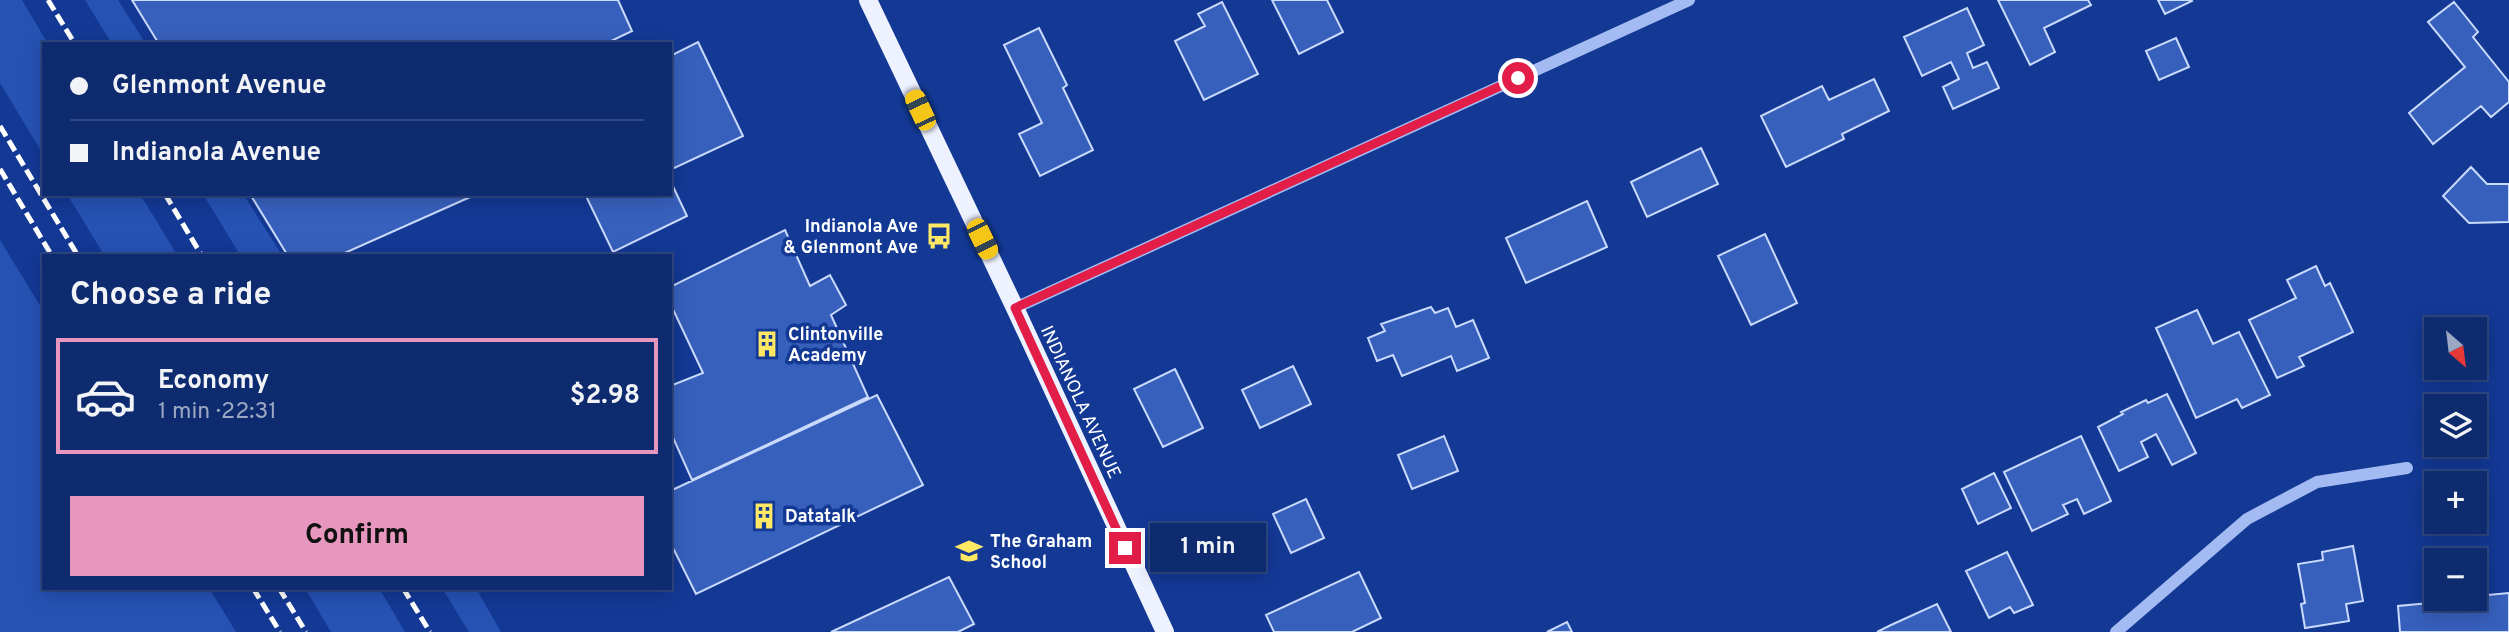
<!DOCTYPE html>
<meta charset="utf-8">
<style>
:root{--surface:#0e2b70;--page:#173375;--text:#f1f3f6;--muted:#9ba7c3;--line:#2e4783;--accent:#e797bd}
body{margin:0;font-family:Overpass,sans-serif;background:var(--page);color:var(--text);height:100vh;display:flex;flex-direction:column;font-size:26px;white-space:nowrap}
*{box-sizing:border-box;margin:0}
p{font-size:23px;color:var(--muted)}
.icon{flex:none;width:38px;height:38px;fill:none;stroke:currentColor;stroke-width:2;stroke-linecap:round;stroke-linejoin:round}
.map{position:relative;flex:1;overflow:hidden}
.panel{position:absolute;left:42px;top:254px;width:630px;height:336px;display:flex;flex-direction:column;background:var(--surface);border-radius:0px;box-shadow:0 4px 18px #0003,0 0 0 2px var(--line)}
.panel>*{flex:none}
.guide{position:absolute;left:42px;top:42px;width:630px;height:154px;border-radius:0px;box-shadow:0 4px 18px #0003,0 0 0 2px var(--line);display:grid;align-content:center;height:154px;padding:0 28px;background:var(--surface)}
.needle{width:46px;rotate:152deg}
.buttons{position:absolute;left:2424px;top:317px;display:grid;gap:14px}
.buttons a{display:grid;place-items:center;width:63px;height:63px;border-radius:0px;background:var(--surface);box-shadow:0 4px 18px #0003,0 0 0 2px var(--line);font-size:35px}
.end{position:absolute;width:32px;height:32px;margin:-16px;border:9px solid #e11d48;background:#fff;box-shadow:0 0 0 4px #fff}
.from{border-radius:50%}
.bubble{position:absolute;height:49px;border-radius:0px;background:var(--surface);box-shadow:0 4px 18px #0003,0 0 0 2px var(--line);font-size:23px;font-weight:700;line-height:49px;text-align:center}
.car{position:absolute;width:21px;height:42px;margin:-21px -10px;border-radius:9px;box-shadow:0 0 5px 2px #0007;background:linear-gradient(#f5c518 24%,#345 0 40%,#f5c518 0 76%,#345 0 86%,#f5c518 0)}
.guide b{display:flex;align-items:center;gap:24px;height:66px;font-size:26px}
.guide b+b{border-top:2px solid var(--line)}
.guide i{width:18px;height:18px;background:var(--text)}
ul{padding:0;list-style:none}
li{display:flex;align-items:center;gap:21px;height:116px;margin:0 14px 10px;padding:0 14px;border:4px solid transparent;border-radius:0px}
li div{flex:1}
li b{display:block;font-size:26px}
li em{font-style:normal;font-weight:700}
li.on{border-color:var(--accent)}
li>.icon{width:63px;height:63px;stroke-width:1.5}
h2{padding:0 28px;font-size:32px;line-height:84px}
.action{display:flex;gap:14px;margin-top:auto;padding:14px 28px}
.action a{flex:1;height:80px;border-radius:0px;background:var(--accent);color:#111;font-size:28px;font-weight:700;line-height:80px;text-align:center}
.map>svg:first-child{display:block}
.green{fill:#2652b4}
.building{fill:#3760bc;stroke:#cadafd;stroke-width:2}
.lines{fill:none;stroke-linecap:round;stroke-linejoin:round}
.minor{stroke:#a3bbf2;stroke-width:12}
.major{stroke:#eef2ff;stroke-width:18}
.rail{stroke:#fff;stroke-width:5;stroke-dasharray:12 5;stroke-linecap:butt}
.route{stroke:#e11d48;stroke-width:9}
.labels{text-anchor:middle;stroke-width:7;stroke-linejoin:round;paint-order:stroke}
.poi-label{font-size:18px;font-weight:bold;fill:#fff;stroke:#133995;text-anchor:start}
.street-label{font-size:18px;fill:#fff;stroke:#133995}
</style>
<div class="map">
<svg width="2509" height="632" viewBox="0 0 2509 632">
<rect width="100%" height="100%" fill="#133995"/>
<!-- green -->
<path class="green" d="M0,0h22l26,44h-4v112l-44,-73z
M85,0h33l28,44h-34z
M67,194h73l37,61h-73z
M203,194h40l39,61h-42z
M0,240l44,72v276h165l27,44h-236z
M305,588h74l26,44h-74z
M442,588h34l25,44h-32z"/>
<!-- building -->
<path class="building" d="M132,0h486l14,31 -27,13h-446z
M1272,0h55l16,32 -44,22z
M1998,0h90l3,5 -47,23 11,24 -25,13z
M2158,0h33l1,1 -27,13z
M1222,2l36,72 -54,26 -29,-59 30,-15 -7,-12z
M2454,2l24,30 -5,5 36,45v20l-18,15 -10,-11 -48,38 -24,-31 56,-46 -37,-45z
M1967,8l17,37 -17,8 6,15 14,-6 12,26 -46,21 -10,-22 16,-8 -8,-17 -29,14 -18,-39z
M1039,28l28,57 -4,3 30,62 -53,26 -21,-42 23,-11 -38,-78z
M2176,38l13,29 -30,13 -13,-29z
M698,42l45,94 -73,34v-114z
M1874,79l15,32 -47,23 2,5 -58,28 -25,-51 61,-30 7,14z
M1701,148l17,36 -71,33 -16,-35z
M2471,167l16,17h22v38l-40,1 -26,-27z
M670,180l17,36 -74,36 -28,-58h85z
M250,194h227l-139,62h-50z
M1587,201l20,46 -81,36 -20,-45z
M785,230l25,56 20,-11 16,30 -15,10 37,82 -176,83 -22,-49v-45l33,-13 -33,-70v-16z
M1765,234l32,69 -46,22 -33,-69z
M2316,266l9,20 5,-3 23,49 -54,25 5,9 -27,12 -28,-58 47,-22 -9,-18z
M1431,307l4,6 13,-5 8,19 17,-7 16,38 -32,13 -6,-15 -49,20 -9,-21 -16,6 -9,-23 17,-7 -4,-7z
M2197,310l16,34 26,-12 31,63 -28,13 -5,-9 -41,19 -40,-90z
M1293,366l18,38 -51,24 -18,-38z
M1175,369l28,59 -40,19 -29,-58z
M2167,394l29,59 -24,12 -16,-31 -15,8 7,15 -29,14 -21,-44 25,-13 -2,-2 25,-12 2,3z
M877,395l46,90 -227,109 -26,-52v-51z
M1444,436l14,35 -46,18 -14,-34z
M2081,436l30,65 -27,13 -7,-15 -14,6 5,9 -36,17 -28,-59z
M1994,473l17,35 -33,16 -16,-35z
M1306,499l18,39 -33,15 -18,-39z
M2353,546l10,55 -17,3 3,17 -44,7 -4,-24 4,-1 -7,-39 25,-4 -1,-8z
M2007,552l26,53 -19,8 -4,-6 -21,11 -23,-47z
M1359,572l22,46 -29,14h-78l-8,-17z
M949,577l25,47 -16,8h-127z
M2487,586l1,9 21,-2v39h-109l-2,-26 31,-3 1,9 21,-3 -1,-11h24v-11z
M1937,604l14,28h-74l14,-7z
M1567,622l5,10h-25z"/>
<g class="lines">
<!-- minor -->
<path class="minor" d="M1015,308l674,-308
M2116,632l131,-113 70,-37 90,-14"/>
<!-- major -->
<path class="major" d="M868,0l147,308 150,324"/>
<!-- rail -->
<path class="rail" d="M48,0l27,44
M0,126l78,130
M0,169l52,87
M165,194l37,62
M253,588l27,44
M279,588l27,44
M403,588l27,44"/>
</g>
<g class="lines">
<!-- route -->
<path class="route" d="M1125,548l-110,-240 503,-230"/>
</g>
<!-- icons -->
<defs>
<g id="bus-bare" transform="scale(2.1)"><path d="M-5-6H5V4H4V6H2V4H-2V6H-4V4H-5ZM-3.5-4V0h7V-4ZM-3.5 1.2v1.5H-2V1.2ZM2 1.2v1.5H3.5V1.2Z" fill="#ffe864" stroke="#133995" stroke-width="2.5" paint-order="stroke"/></g>
<g id="building-bare" transform="scale(2.1)"><path d="M-4-6H4V6H1V3H-1V6H-4ZM-2.5-4.3h1.7v1.8h-1.7ZM.8-4.3h1.7v1.8H.8ZM-2.5-1h1.7V.8h-1.7ZM.8-1h1.7V.8H.8Z" fill="#ffe864" stroke="#133995" stroke-width="2.5" paint-order="stroke"/></g>
<g id="school-bare" transform="scale(2.1)"><path d="M0-5L7-2L0 1L-7-2ZM-4 1L0 2.5L4 1V4Q0 6-4 4Z" fill="#ffe864" stroke="#133995" stroke-width="2.5" paint-order="stroke"/></g>
</defs>
<g fill-rule="evenodd">
<use href="#bus-bare" x="939" y="236"/>
<use href="#building-bare" x="767" y="344"/>
<use href="#building-bare" x="764" y="516"/>
<use href="#school-bare" x="969" y="551"/>
</g>
<g class="labels">
<!-- poi labels -->
<g class="poi-label">
<text x="918" y="232" text-anchor="end">Indianola Ave<tspan x="918" dy="21">&amp; Glenmont Ave</tspan></text>
<text x="788" y="340">Clintonville<tspan x="788" dy="21">Academy</tspan></text>
<text x="785" y="522">Datatalk</text>
<text x="990" y="547">The Graham<tspan x="990" dy="21">School</tspan></text>
</g>
<!-- street labels -->
<g class="street-label">
<text transform="translate(1081 402) rotate(65)" y="6">INDIANOLA AVENUE</text>
</g>
</g>
</svg>
<div class="buttons">
<a><svg class="needle" viewBox="-14 -14 28 28"><path d="M0-13l5 13h-10z" fill="#e53935"/><path d="M0 13l5-13h-10z" fill="#9ba7c3"/></svg></a>
<a><svg class="icon" aria-label="layers" viewBox="0 0 24 24"><path d="M12 4l9 5-9 5-9-5zM3 14l9 5 9-5"/></svg></a>
<a>+</a>
<a>−</a>
</div>
<i class="end from" style="left:1518px;top:78px"></i>
<i class="end" style="left:1125px;top:548px"></i>
<div class="bubble" style="left:1150px;top:523px;width:116px">1 min</div>
<i class="car" style="left:920px;top:110px;rotate:335deg"></i>
<i class="car" style="left:982px;top:239px;rotate:154deg"></i>
<div class="guide">
<b><i class="from"></i>Glenmont Avenue</b>
<b><i></i>Indianola Avenue</b>
</div>
<section class="panel">
<h2>Choose a ride</h2>
<ul>
<li class="on"><svg class="icon" aria-label="car" viewBox="0 0 24 24"><path d="M5 17H2v-5l4-1 3-4h7l3 4 3 1v5h-3M9 17h6M6 11h13"/><circle cx="7" cy="17" r="2"/><circle cx="17" cy="17" r="2"/></svg><div><b>Economy</b><p>1 min · 22:31</p></div><em>$2.98</em></li>
</ul>
<div class="action"><a>Confirm</a></div>
</section>
</div>
